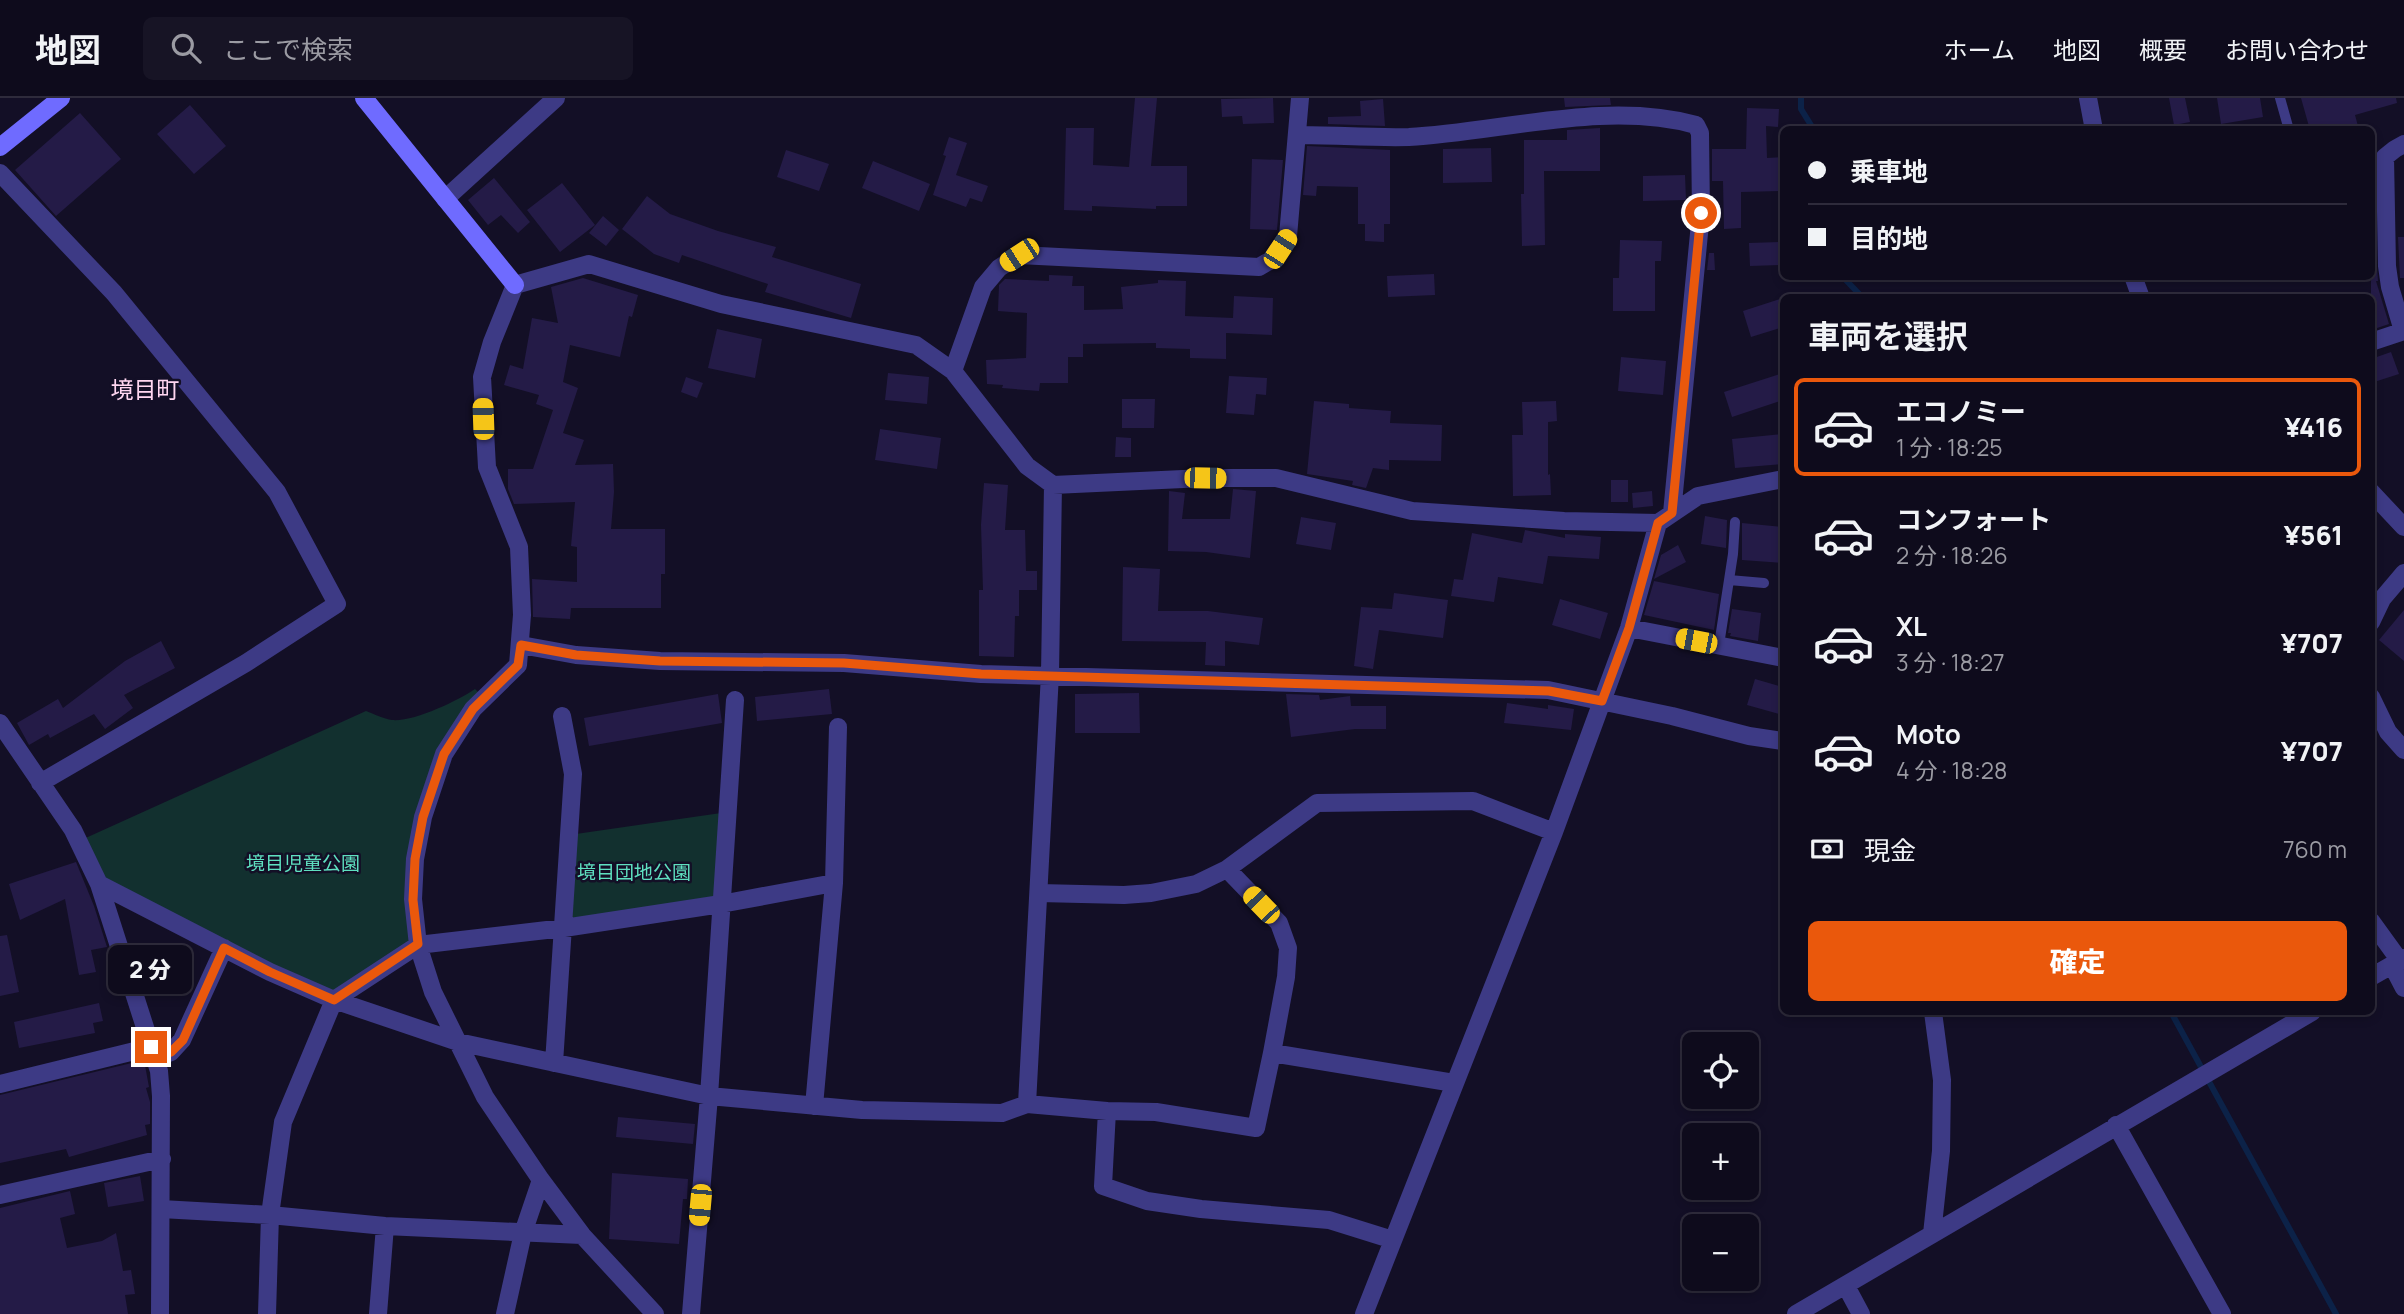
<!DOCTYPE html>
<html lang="ja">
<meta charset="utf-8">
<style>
:root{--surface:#0e0b1c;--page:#171425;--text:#f1f3f6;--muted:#9b9ba3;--line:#2e2b3b;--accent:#ea580c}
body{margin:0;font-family:Manrope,"Noto Sans JP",sans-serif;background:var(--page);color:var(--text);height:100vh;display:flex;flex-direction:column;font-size:26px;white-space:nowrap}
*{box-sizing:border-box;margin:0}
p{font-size:23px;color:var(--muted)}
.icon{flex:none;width:38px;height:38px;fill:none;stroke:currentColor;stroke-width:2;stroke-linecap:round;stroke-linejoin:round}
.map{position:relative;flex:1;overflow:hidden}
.sheet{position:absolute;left:1780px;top:196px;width:595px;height:721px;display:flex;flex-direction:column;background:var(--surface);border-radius:10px;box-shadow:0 4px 10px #0003,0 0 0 2px var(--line)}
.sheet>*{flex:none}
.banner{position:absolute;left:1780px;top:28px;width:595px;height:154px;border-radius:10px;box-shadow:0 4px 10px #0003,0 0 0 2px var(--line);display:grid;align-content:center;height:154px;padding:0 28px;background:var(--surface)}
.controls{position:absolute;left:1682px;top:934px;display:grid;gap:14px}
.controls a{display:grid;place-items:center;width:77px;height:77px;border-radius:10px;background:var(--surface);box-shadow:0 4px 10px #0003,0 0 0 2px var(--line);font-size:35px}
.end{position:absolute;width:32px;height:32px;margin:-16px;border:9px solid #ea580c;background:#fff;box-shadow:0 0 0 4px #fff}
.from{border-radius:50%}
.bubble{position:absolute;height:49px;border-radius:10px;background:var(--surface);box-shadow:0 4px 10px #0003,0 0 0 2px var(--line);font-size:23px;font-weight:800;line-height:49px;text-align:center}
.car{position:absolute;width:21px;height:42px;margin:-21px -10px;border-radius:9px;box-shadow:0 0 5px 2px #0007;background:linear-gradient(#f5c518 24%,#345 0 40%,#f5c518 0 76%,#345 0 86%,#f5c518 0)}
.banner b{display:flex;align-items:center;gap:24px;height:66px;font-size:26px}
.banner b+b{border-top:2px solid var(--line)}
.banner i{width:18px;height:18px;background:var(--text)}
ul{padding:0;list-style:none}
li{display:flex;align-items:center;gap:21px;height:98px;margin:0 14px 10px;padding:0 14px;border:4px solid transparent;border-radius:10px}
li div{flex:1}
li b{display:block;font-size:26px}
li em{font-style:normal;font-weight:800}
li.selected{border-color:var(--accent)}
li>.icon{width:63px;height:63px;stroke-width:1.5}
h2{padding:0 28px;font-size:32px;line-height:84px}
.pay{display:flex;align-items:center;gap:18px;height:77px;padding:0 28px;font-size:26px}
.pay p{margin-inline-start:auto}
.cta{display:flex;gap:14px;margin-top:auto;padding:14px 28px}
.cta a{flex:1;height:80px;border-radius:10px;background:var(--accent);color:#fff;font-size:28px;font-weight:800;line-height:80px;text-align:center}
header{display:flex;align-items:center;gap:42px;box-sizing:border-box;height:98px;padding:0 35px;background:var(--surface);border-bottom:2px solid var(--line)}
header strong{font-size:33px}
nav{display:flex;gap:38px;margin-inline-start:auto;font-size:24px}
.search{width:490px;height:63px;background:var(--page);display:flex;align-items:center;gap:18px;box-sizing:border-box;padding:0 24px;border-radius:10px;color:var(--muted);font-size:26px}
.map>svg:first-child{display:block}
.green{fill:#12302f}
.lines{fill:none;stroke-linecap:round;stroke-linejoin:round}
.stream{stroke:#0c2248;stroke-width:6}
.building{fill:#241b47}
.lane{stroke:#3d3a85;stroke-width:10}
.street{stroke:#3d3a85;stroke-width:18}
.secondary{stroke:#6f6bff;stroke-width:18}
.route{stroke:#ea580c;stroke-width:9}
.labels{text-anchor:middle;stroke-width:5;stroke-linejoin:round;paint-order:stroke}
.park-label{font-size:19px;fill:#5fe0c0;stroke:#130f26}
.quarter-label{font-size:23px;fill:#ffd6f0;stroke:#130f26}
</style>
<header>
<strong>地図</strong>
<div class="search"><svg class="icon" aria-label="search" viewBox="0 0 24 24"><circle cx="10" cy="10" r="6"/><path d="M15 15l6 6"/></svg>ここで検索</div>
<nav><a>ホーム</a><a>地図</a><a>概要</a><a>お問い合わせ</a></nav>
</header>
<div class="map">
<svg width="2404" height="1216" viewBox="0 0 2404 1216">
<rect width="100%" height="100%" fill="#130f26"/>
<!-- green -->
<path class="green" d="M475,591l9,9 -11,11 -50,108 -5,128 -84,55 -235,-116 -20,-43 287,-130c8,3 18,8 26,9 22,2 65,-19 83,-31z
M728,714l-7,92 -157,24 5,-93z"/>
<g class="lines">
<!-- stream -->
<path class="stream" d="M1801,0v11l13,21
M1842,178l21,22
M2171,914l165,302"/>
</g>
<!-- building -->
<path class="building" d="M1135,0h22l-6,68h36v40h-31v3l-64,-3v5l-28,-1 2,-82h28l-1,37 36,2z
M1273,0l1,25 -31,1 -1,-8 -20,1 -1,-18z
M1564,0h46l1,7 -46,2z
M2169,0h16l5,24 -16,3z
M2217,0h43l3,19 -42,7z
M2301,0h95l1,5 -42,12 4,15h-49z
M1383,1l2,27 -57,-2v-7l33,-1 -1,-15z
M190,7l36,41 -32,28 -37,-40z
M1747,10l32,1 -1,18 -12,-1 1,32 16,-1v34l-42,1v36l-17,1 -1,-48h-11v-32h34z
M80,15l41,46 -65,57 -41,-46z
M1600,30v43h-56l1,74 -23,1 -1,-52h3v-54h43v-10z
M949,39l18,6 -11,32 32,11 -6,16 -12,-4 -4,9 -33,-12 13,-39 -3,-1z
M1307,48l83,4v74h-6v18l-19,-1v-17h-7v-37l-41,-1 -1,10 -13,-1z
M1491,50l1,34 -49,1v-34z
M786,52l43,14 -10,27 -42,-14z
M1252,61l31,1 -6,70 -27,-1z
M873,63l57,23 -11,27 -57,-23z
M1685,77l1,25 -43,1v-25z
M494,80l36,44 -12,11 -17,-18 -13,10 -20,-25z
M562,85l33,42 -35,27 -33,-42z
M647,98l23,18 48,17 58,16 -4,10 89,27 -10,34 -86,-26 3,-8 -86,-29 -3,8 -25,-9 -32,-25z
M603,118l16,14 -13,16 -17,-13z
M2398,139h6v41h-4z
M2371,140h4l3,43h-2l13,43 -18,6z
M1620,142l42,1 -1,20h-6v50h-42v-33h6z
M1781,144l1,23 -32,1 -1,-23z
M1709,155h5l1,17h-8z
M1434,176l1,21 -47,2 -1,-21z
M1049,177l24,1 -1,10h12v24l39,-1 -2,-22 37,-4v-3l28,1 -1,35 48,2 1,-22 39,2 -1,37 -46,-2v26l-36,-1v-9l-34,-1v-5l-73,1v13h-15v26h-28l-1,8 -37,-3 1,-3 -16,-1 -1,-24 40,-2 1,-45 -29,-2 1,-26 6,-6 44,2z
M583,180l55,17 -6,22 -3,-1 -9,41 -50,-12 -7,37 15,6 -15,45 21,7 -9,25 38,-1 1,28 -3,37h54v45h-4v34h-90l-1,11 -37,-2 -1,-38 45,3v-35l-6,-1 4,-44 -61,2 -6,-15v-20h25l20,-59 -17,-6 3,-9 -35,-10 6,-20 13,4 9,-51 26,5 -7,-36z
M1783,200v29l-32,10 -8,-26z
M717,231l45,10 -7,39 -47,-10z
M2391,254l8,22 -28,9v-24z
M1621,259l45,4 -3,34 -45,-4z
M888,275l41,4 -2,27 -42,-4z
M1783,275v27l-51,17 -8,-25z
M1229,278l38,2 -1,17 -10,-1 -2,21 -28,-2z
M686,279l17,6 -6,15 -16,-6z
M1122,301h33l-1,29h-32z
M1314,303l35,3v4l42,3 -1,12 52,2 -1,36 -52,-1v10l-16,-2 -7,20 -14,-3 1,-4 -46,-7z
M1556,303l1,20 -9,1v53l2,-1 1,21 -38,1 -1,-61h11l-1,-33z
M880,331l61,9 -4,31 -62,-9z
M1783,336v30l-48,4 -3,-29z
M1116,339l15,1v19h-16z
M1611,382h17v22h-17z
M984,385l24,2 -3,45h20l1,41h11v19h-18v26h-4l-1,41 -35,-1v-66h4l-2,-65z
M1233,391l23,2 -6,67 -44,-6 -38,-1 1,-60 16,2 -3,26h48z
M1652,393l1,15 -20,2 -1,-15z
M1705,418l22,4 -1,28 -25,-4z
M1301,419l35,6 -5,27 -35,-6z
M1742,425l41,4v36l-41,-3z
M1525,432l40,8v-4l36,3 -2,22 -51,-3 -5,28 -45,-7 -4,25 -43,-6 3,-17 9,1 9,-47 50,10z
M1678,447l8,17 -32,17 7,-24z
M1123,469l37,2 -2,42h50l55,7 -4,27 -34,-4v25l-20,-1 1,-23 -84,-1z
M1654,483l65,13 -5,36 -70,-15z
M1394,495l54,7 -5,38 -64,-8 -6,39 -19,-3 7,-59 31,2z
M1560,501l48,14 -8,26 -48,-14z
M1732,511l29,4 -3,28 -28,-5 1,-3h-3z
M2404,512v51l-25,-21z
M161,543l14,27 -51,27 9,13 -28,21 -11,-15 -44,24 -2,-4 -19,11 -12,-22 41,-24 5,9 62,-47z
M1755,581l28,8v28l-36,-10z
M829,591l3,25 -75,7 -2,-24z
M1139,595l1,40h-65v-39z
M718,596l4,29 -133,23 -5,-28z
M1286,596l33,1 1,5 30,-4 1,10h35v23h-31l-64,8z
M1507,605l41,6v-4l26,4 -3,21 -67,-7z
M76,764l18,44 13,41 -16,3 5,22 -17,3 -14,-76 -45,21 -11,-36z
M7,837l12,57 -19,4v-60z
M99,905l4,18 -10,2 2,10 -76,15 -5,-26z
M144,962l5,27 -3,1 4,14v22l-5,1 2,10 -78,22 -3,-8 -66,14v-68z
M618,1019l77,7 -2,20 -77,-7z
M612,1075l76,6 -1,20h-4l-4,45 -70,-5z
M140,1078l4,25 -36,6 -4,-24z
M70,1093l5,23 -15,4 7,30 35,-7 14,-8 7,38 8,-1 4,24 -10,1 3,19h-128v-106z"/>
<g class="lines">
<!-- lane -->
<path class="lane" d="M2280,0l9,32
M2371,78l15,-4
M1729,482l35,3
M1719,547l14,-91 2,-32"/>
<!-- street -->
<path class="street" d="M2088,0l6,32
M1297,37c37,0 75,3 112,2 92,-5 197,-37 287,-12l4,8 1,80 -29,300
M0,75l114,120 163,199 60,112 -91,59 -206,120
M445,101l111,-101
M2133,178l8,22
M2403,233l-13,-44 -3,-21 -2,-109 10,-8 9,-5
M2371,244l33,-11
M953,273l30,-84 16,-19 20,-13 240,12 12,-7 17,-24 12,-138
M2371,394l33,35
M2371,524l11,-23 22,-26
M1629,530l154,30
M521,547l55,10 84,6 184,2 137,11 567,16 124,26 77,20 34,5
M2371,599l17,35 16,18
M0,625l73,107 26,54 60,187 2,25 -1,218
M99,786l171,88 64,28 124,42 251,54 153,14 140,3 25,-9 80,7 -4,75 44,15 54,8 128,11 64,20
M1039,795l85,2 27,-2 45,-9 31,-15 90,-66 156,-2 81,31
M2371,823l29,40
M2392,867l12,23
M2371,879l33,-19
M1272,955l182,30
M155,960l16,-6 11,-12 42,-92
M554,965l19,-289 -11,-58
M0,986l151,-37
M1027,1006l23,-430 3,-189
M814,1008l20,-223
M1107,1013l49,1 100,16 16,-75 14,-76 2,-29 -9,-25 -52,-54
M2116,1027l106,189
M0,1097l162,-36
M161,1111l109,6 -3,99
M1932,1136l9,-83 1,-71 -9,-68
M582,1137l-197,-9 -115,-11 13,-93 51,-122 84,-55 146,-17 157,-24 113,-21 4,-156
M1846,1188l15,28
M378,1216l7,-88
M505,1216l18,-81 18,-53
M655,1216l-73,-79 -41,-55 -56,-83 -52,-105 -15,-47 -5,-46 2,-40 8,-42 21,-63 29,-45 45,-44 4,-50 -3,-68 -32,-80 -5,-90 10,-35 23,-57 74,-21 132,40 195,41 37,26 74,95 26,19 152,-7h71l136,33 152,10 94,2 40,-27 85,-17
M691,1216l18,-218 26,-396
M1364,1216l190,-482 75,-204 29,-105
M1796,1216l516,-302"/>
<!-- secondary -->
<path class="secondary" d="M364,0l151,187
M0,49l61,-49"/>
</g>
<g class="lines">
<!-- route -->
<path class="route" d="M151,949l4,11 16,-6 12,-12 41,-92 46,24 64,28 84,-56 -5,-44 2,-41 8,-42 21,-63 29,-45 45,-44 3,-20 55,10 84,6 184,2 137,11 568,17 53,10 27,-73 29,-105 14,-10 29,-300"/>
</g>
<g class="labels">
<!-- park labels -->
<g class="park-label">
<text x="303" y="772">境目児童公園</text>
<text x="634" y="781">境目団地公園</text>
</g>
<!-- quarter labels -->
<g class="quarter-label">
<text x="145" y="300">境目町</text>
</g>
</g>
</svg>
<div class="controls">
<a><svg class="icon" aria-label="locate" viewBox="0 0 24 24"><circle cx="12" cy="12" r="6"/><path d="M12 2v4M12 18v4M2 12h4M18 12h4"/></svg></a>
<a>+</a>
<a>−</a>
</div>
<i class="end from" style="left:1701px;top:115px"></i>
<i class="end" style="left:151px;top:949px"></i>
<div class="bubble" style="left:108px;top:847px;width:84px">2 分</div>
<i class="car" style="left:1280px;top:151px;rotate:33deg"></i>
<i class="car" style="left:1019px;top:157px;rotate:237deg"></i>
<i class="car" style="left:483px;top:321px;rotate:358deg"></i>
<i class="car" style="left:1205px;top:380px;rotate:91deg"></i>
<i class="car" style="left:1696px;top:543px;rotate:281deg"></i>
<i class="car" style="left:1261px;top:807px;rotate:316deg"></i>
<i class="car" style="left:700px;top:1107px;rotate:185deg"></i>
<div class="banner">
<b><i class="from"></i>乗車地</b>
<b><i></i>目的地</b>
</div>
<section class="sheet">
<h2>車両を選択</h2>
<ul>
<li class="selected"><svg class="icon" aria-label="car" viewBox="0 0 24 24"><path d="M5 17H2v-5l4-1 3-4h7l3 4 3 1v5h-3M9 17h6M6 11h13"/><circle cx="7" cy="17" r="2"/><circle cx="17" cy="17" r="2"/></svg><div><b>エコノミー</b><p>1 分 · 18:25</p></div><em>¥416</em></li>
<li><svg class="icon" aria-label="car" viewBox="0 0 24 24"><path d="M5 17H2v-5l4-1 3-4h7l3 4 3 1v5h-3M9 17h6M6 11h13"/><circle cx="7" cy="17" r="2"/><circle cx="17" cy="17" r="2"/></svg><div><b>コンフォート</b><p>2 分 · 18:26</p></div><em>¥561</em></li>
<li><svg class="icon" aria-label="car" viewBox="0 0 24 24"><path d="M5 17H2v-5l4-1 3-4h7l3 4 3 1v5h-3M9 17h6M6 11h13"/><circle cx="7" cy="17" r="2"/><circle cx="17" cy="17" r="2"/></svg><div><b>XL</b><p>3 分 · 18:27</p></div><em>¥707</em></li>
<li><svg class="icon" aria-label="car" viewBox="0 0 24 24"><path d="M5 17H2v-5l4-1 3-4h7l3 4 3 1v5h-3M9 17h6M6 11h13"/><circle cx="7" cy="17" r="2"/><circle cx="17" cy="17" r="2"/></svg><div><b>Moto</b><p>4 分 · 18:28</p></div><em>¥707</em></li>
</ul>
<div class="pay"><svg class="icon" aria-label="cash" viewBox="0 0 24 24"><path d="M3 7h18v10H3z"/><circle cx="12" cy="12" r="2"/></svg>現金<p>760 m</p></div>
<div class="cta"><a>確定</a></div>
</section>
</div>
